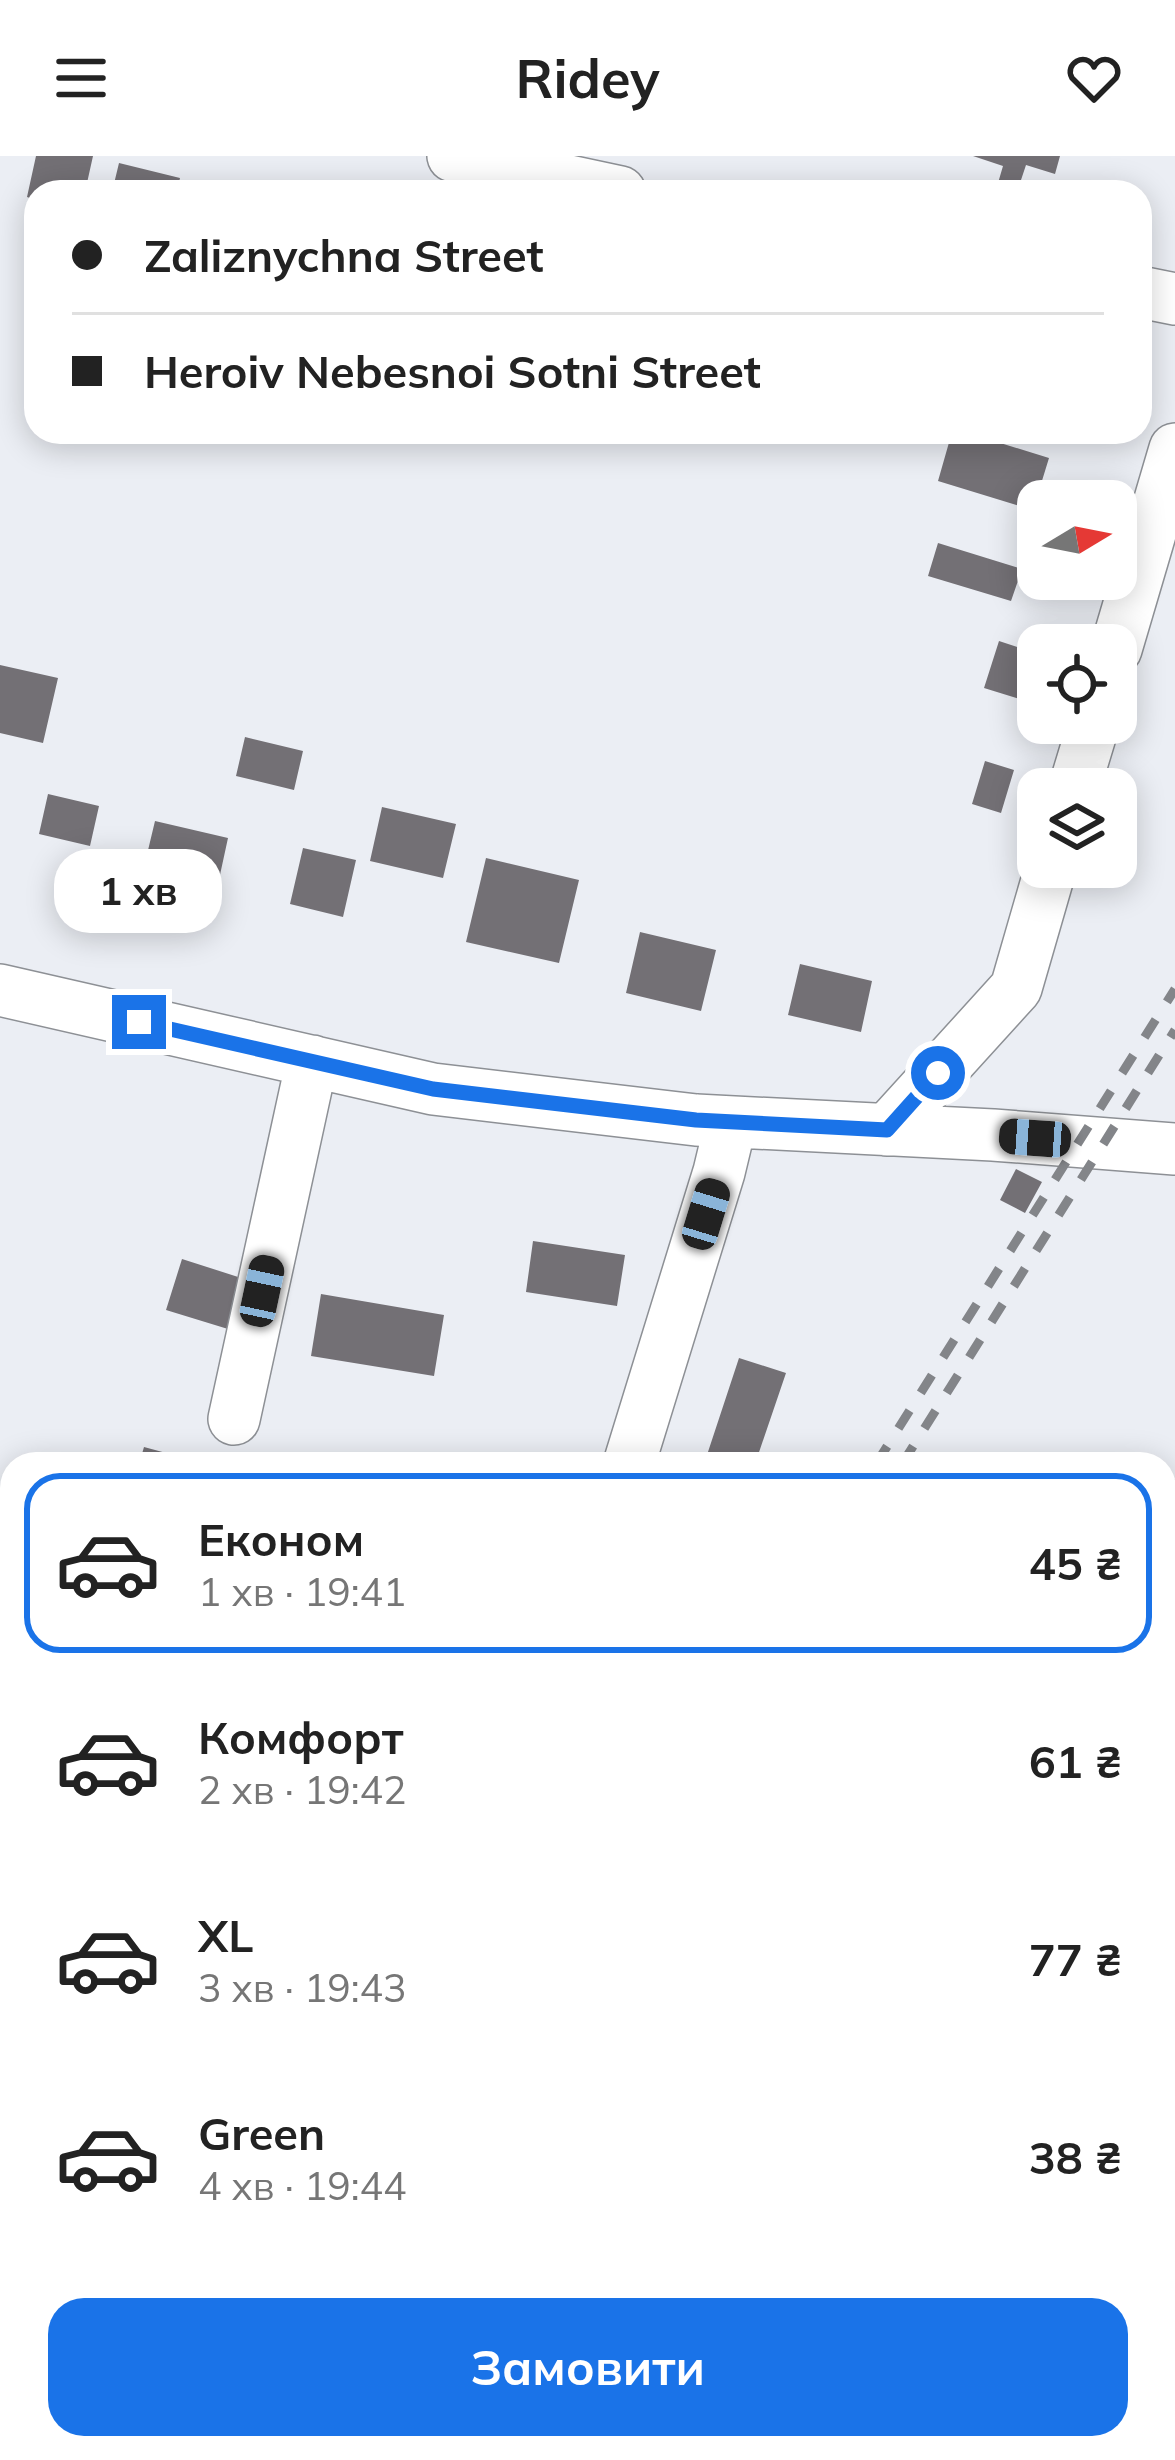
<!DOCTYPE html>
<html lang="uk">
<meta charset="utf-8">
<style>
:root{--surface:#fff;--page:#f6f6f6;--text:#222;--muted:#767676;--line:#e0e0e0;--accent:#1a73e8}
body{margin:0;font-family:Mulish,sans-serif;background:var(--page);color:var(--text);height:100vh;display:flex;flex-direction:column;font-size:45px;white-space:nowrap}
*{box-sizing:border-box;margin:0}
p{font-size:39px;color:var(--muted)}
.icon{flex:none;width:66px;height:66px;fill:none;stroke:currentColor;stroke-width:2;stroke-linecap:round;stroke-linejoin:round}
.map{position:relative;flex:1;overflow:hidden}
.details{position:absolute;left:0px;top:1296px;width:1176px;height:1008px;display:flex;flex-direction:column;background:var(--surface);border-radius:36px 36px 0 0;box-shadow:0 6px 30px #0003}
.details>*{flex:none}
.guide{position:absolute;left:24px;top:24px;width:1128px;height:264px;border-radius:36px;box-shadow:0 6px 30px #0003;display:grid;align-content:center;height:264px;padding:0 48px;background:var(--surface)}
.needle{width:78px;rotate:80deg}
.fabs{position:absolute;left:1017px;top:324px;display:grid;gap:24px}
.fabs a{display:grid;place-items:center;width:120px;height:120px;border-radius:24px;background:var(--surface);box-shadow:0 6px 30px #0003;font-size:60px}
.end{position:absolute;width:54px;height:54px;margin:-27px;border:15px solid #1a73e8;background:#fff;box-shadow:0 0 0 6px #fff}
.from{border-radius:50%}
.bubble{position:absolute;height:84px;border-radius:36px;background:var(--surface);box-shadow:0 6px 30px #0003;font-size:39px;font-weight:700;line-height:84px;text-align:center}
.car{position:absolute;width:36px;height:72px;margin:-36px -18px;border-radius:15px;box-shadow:0 0 9px 3px #0007;background:linear-gradient(#222 24%,#8ab4d8 0 40%,#222 0 76%,#8ab4d8 0 86%,#222 0)}
.guide b{display:flex;align-items:center;gap:42px;height:114px;font-size:45px}
.guide b+b{border-top:3px solid var(--line)}
.guide i{width:30px;height:30px;background:var(--text)}
ul{padding:21px 0 0;list-style:none}
li{display:flex;align-items:center;gap:36px;height:180px;margin:0 24px 18px;padding:0 24px;border:6px solid transparent;border-radius:36px}
li div{flex:1}
li b{display:block;font-size:45px}
li em{font-style:normal;font-weight:700}
li.selected{border-color:var(--accent)}
li>.icon{width:108px;height:108px;stroke-width:1.5}
.button{display:flex;gap:24px;margin-top:auto;padding:24px 48px}
.button a{flex:1;height:138px;border-radius:36px;background:var(--accent);color:#fff;font-size:48px;font-weight:700;line-height:138px;text-align:center}
header{display:flex;justify-content:space-between;align-items:center;height:156px;padding:0 48px;background:var(--surface);font-size:54px;font-weight:700}
.map>svg:first-child{display:block}
.building{fill:#737075}
.lines{fill:none;stroke-linecap:round;stroke-linejoin:round}
.minor-casing{stroke:#8d9095;stroke-width:54}
.path{stroke:#83868a;stroke-width:6;stroke-dasharray:6 9;stroke-linecap:butt}
.minor{stroke:#fff;stroke-width:51}
.rail{stroke:#838589;stroke-width:9;stroke-dasharray:21 21;stroke-linecap:butt}
.route{stroke:#1a73e8;stroke-width:15}
</style>
<header><svg class="icon" aria-label="menu" viewBox="0 0 24 24"><path d="M4 6h16M4 12h16M4 18h16"/></svg>Ridey<svg class="icon" aria-label="heart" viewBox="0 0 24 24"><path d="M12 20l-8-8c-3-5 5-10 8-4 3-6 11-1 8 4z"/></svg></header>
<div class="map">
<svg width="1175" height="2304" viewBox="0 0 1175 2304">
<rect width="100%" height="100%" fill="#ebeef4"/>
<!-- building -->
<path class="building" d="M36,0h57l-8,36h-49v8l-9,-3z
M973,0h87l-5,18 -29,-9 -8,24 -20,-6 5,-17z
M119,7l61,15 -3,14h-65z
M952,276h13l84,26 -16,52 -95,-29z
M938,387l84,26 -11,32 -83,-25z
M999,485l39,13 -12,47 -42,-13z
M0,509l58,13 -15,65 -43,-10z
M245,581l58,14 -9,39 -58,-14z
M985,605l29,9 -13,43 -29,-9z
M48,638l51,12 -9,40 -51,-12z
M382,651l74,17 -13,54 -73,-17z
M155,665l73,17 -10,46 -74,-17z
M303,692l53,12 -13,57 -53,-13z
M486,702l93,22 -20,83 -93,-21z
M640,776l76,18 -15,61 -75,-18z
M800,808l72,17 -11,51 -73,-17z
M1016,1013l26,13 -17,31 -25,-13z
M533,1085l92,14 -8,51 -91,-14z
M182,1103l75,24 -16,50 -75,-23z
M321,1138l123,21 -10,61 -123,-20z
M739,1202l47,15 -31,91h-51z
M144,1291l59,16 -1,1h-63z
M1172,1323h3v395l-11,-2v-339z"/>
<g class="lines">
<!-- minor casing -->
<g class="minor-casing">
<path id="minor" d="M453,0l167,36
M1140,136l35,7
M1116,493l59,-200
M1074,633l20,-66
M0,834l433,99 263,31 297,15 182,14
M887,974l129,-142 35,-121
M234,1263l78,-358
M629,1308l90,-292 12,-50"/>
</g>
<!-- path -->
<path class="path" d="M0,1644l12,-1"/>
<!-- minor -->
<use href="#minor" class="minor"/>
<!-- rail -->
<path class="rail" d="M876,1308l299,-475
M902,1308l273,-434
M249,2304l7,-12
M278,2304l7,-12"/>
</g>
<g class="lines">
<!-- route -->
<path class="route" d="M139,866l294,67 263,31 191,10 51,-57"/>
</g>
</svg>
<div class="fabs">
<a><svg class="needle" viewBox="-14 -14 28 28"><path d="M0-13l5 13h-10z" fill="#e53935"/><path d="M0 13l5-13h-10z" fill="#767676"/></svg></a>
<a><svg class="icon" aria-label="locate" viewBox="0 0 24 24"><circle cx="12" cy="12" r="6"/><path d="M12 2v4M12 18v4M2 12h4M18 12h4"/></svg></a>
<a><svg class="icon" aria-label="layers" viewBox="0 0 24 24"><path d="M12 4l9 5-9 5-9-5zM3 14l9 5 9-5"/></svg></a>
</div>
<i class="end from" style="left:938px;top:917px"></i>
<i class="end" style="left:139px;top:866px"></i>
<div class="bubble" style="left:54px;top:693px;width:168px">1 хв</div>
<i class="car" style="left:1035px;top:982px;rotate:274deg"></i>
<i class="car" style="left:706px;top:1058px;rotate:17deg"></i>
<i class="car" style="left:262px;top:1135px;rotate:12deg"></i>
<div class="guide">
<b><i class="from"></i>Zaliznychna Street</b>
<b><i></i>Heroiv Nebesnoi Sotni Street</b>
</div>
<section class="details">
<ul>
<li class="selected"><svg class="icon" aria-label="car" viewBox="0 0 24 24"><path d="M5 17H2v-5l4-1 3-4h7l3 4 3 1v5h-3M9 17h6M6 11h13"/><circle cx="7" cy="17" r="2"/><circle cx="17" cy="17" r="2"/></svg><div><b>Економ</b><p>1 хв · 19:41</p></div><em>45 ₴</em></li>
<li><svg class="icon" aria-label="car" viewBox="0 0 24 24"><path d="M5 17H2v-5l4-1 3-4h7l3 4 3 1v5h-3M9 17h6M6 11h13"/><circle cx="7" cy="17" r="2"/><circle cx="17" cy="17" r="2"/></svg><div><b>Комфорт</b><p>2 хв · 19:42</p></div><em>61 ₴</em></li>
<li><svg class="icon" aria-label="car" viewBox="0 0 24 24"><path d="M5 17H2v-5l4-1 3-4h7l3 4 3 1v5h-3M9 17h6M6 11h13"/><circle cx="7" cy="17" r="2"/><circle cx="17" cy="17" r="2"/></svg><div><b>XL</b><p>3 хв · 19:43</p></div><em>77 ₴</em></li>
<li><svg class="icon" aria-label="car" viewBox="0 0 24 24"><path d="M5 17H2v-5l4-1 3-4h7l3 4 3 1v5h-3M9 17h6M6 11h13"/><circle cx="7" cy="17" r="2"/><circle cx="17" cy="17" r="2"/></svg><div><b>Green</b><p>4 хв · 19:44</p></div><em>38 ₴</em></li>
</ul>
<div class="button"><a>Замовити</a></div>
</section>
</div>
